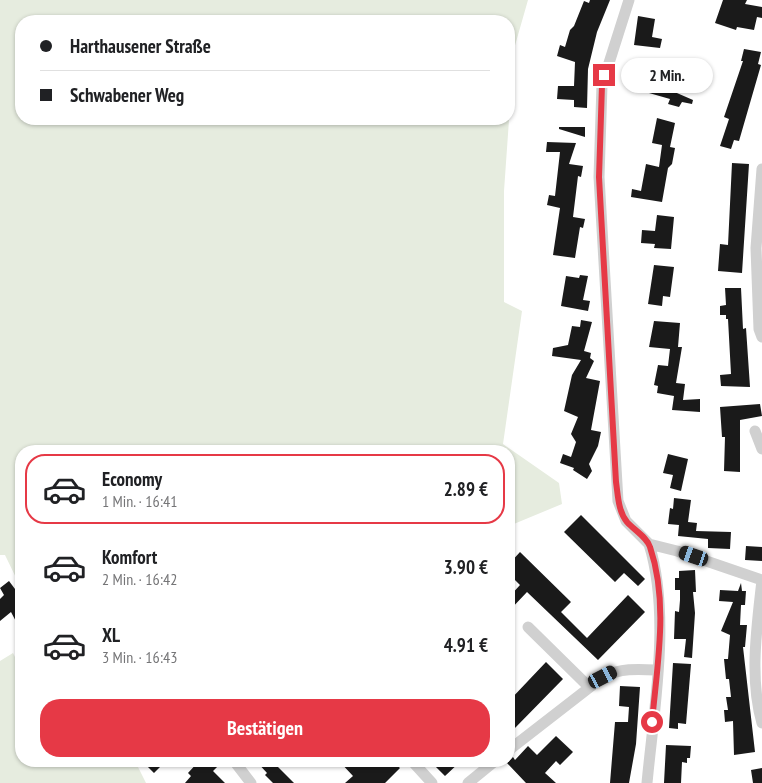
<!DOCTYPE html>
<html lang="de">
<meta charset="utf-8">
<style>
:root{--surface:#fff;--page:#f6f6f6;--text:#202124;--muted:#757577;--line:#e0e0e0;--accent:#e63946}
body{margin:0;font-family:"PT Sans Narrow",sans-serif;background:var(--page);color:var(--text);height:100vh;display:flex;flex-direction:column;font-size:19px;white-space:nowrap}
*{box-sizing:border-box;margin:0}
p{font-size:16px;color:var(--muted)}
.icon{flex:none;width:28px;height:28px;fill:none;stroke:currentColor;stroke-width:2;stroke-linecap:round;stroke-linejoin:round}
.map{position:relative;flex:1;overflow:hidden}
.side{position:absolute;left:15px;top:445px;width:500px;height:322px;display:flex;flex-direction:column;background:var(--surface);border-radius:20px;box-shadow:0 1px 4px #0004}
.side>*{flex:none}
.top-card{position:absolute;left:15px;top:15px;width:500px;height:110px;border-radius:20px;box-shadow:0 1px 4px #0004;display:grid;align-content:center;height:110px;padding:0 25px;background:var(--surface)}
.end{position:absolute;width:22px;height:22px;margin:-11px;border:6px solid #e63946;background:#fff;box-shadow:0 0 0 2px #fff}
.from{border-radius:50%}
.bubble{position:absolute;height:35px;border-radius:18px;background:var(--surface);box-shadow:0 1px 4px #0004;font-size:16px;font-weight:600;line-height:35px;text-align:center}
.car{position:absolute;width:15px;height:30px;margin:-15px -8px;border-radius:6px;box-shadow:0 0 4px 1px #0007;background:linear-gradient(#222 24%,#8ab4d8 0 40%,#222 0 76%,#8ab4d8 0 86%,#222 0)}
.top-card b{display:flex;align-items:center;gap:18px;height:48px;font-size:19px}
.top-card b+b{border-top:1px solid var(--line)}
.top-card i{width:12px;height:12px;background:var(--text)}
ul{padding:9px 0 0;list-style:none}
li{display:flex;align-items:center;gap:15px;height:70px;margin:0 10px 8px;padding:0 15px;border:2px solid transparent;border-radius:20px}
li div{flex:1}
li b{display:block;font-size:19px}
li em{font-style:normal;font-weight:600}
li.active{border-color:var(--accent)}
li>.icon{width:45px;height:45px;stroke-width:1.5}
.button{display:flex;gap:10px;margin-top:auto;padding:10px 25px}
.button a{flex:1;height:58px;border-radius:20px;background:var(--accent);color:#fff;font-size:20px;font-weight:600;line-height:58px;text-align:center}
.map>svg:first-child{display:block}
.green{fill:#e6ecdf;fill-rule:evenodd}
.building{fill:#1a1a1a}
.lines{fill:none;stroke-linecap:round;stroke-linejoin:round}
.minor{stroke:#d0d0d0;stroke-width:11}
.route{stroke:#e63946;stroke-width:6}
</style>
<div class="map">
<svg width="762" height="783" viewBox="0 0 762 783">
<rect width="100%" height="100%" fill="#fff"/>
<!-- green -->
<path class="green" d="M0,0h528l-14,49 -10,142v111l18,9 -19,133 56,39 3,21 -53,22v-75h-488v137l-16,-33h-5zM509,21v98h-488v-98z
M13,653l8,16v92h114l11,22h-146v-122z"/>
<!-- building -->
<path class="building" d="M590,0h20l-13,32 -9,37 -1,39 -13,-1v-7l-17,-1 1,-13h16l1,-24 -18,-6 3,-11 5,2 5,-17 4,-4 10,-25 5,2z
M723,0h24l-2,4 17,3v11l-5,-1 -3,13 -17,-3 -1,3 -21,-7z
M638,16l17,3 -3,18 10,2 -2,9 -26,-3z
M744,49l17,3 -3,12 3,1 -22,76 -5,-1 -3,9 -11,-3 9,-27 -5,-2 19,-56h-2z
M656,63l21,6 -7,21 23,10 -1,4 -10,-2 -3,5 -11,-3 2,-5 -28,-8 3,-11 6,1z
M657,118l18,5 -5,24 5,1 -3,16 -4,4 -6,34 -31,-5 1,-8 9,2 5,-27 13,3 3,-22 -10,-2z
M559,127h26v10l-26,-8z
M547,142l29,1 -7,21 14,2 -2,11 -3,-1 -5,41 12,2 -2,9 -3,-1 -5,31 -22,-3 7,-47 -13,-3 2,-10 6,1 5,-44h-14z
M732,163l17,1 -7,109 -24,-2 2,-27 8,1z
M657,215l17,2 -3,32 -17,-1 1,-4 -14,-1 1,-13 13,1z
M654,265l20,2 -4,30 -7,-1 -1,10 -14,-2z
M580,275l8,1 -5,24 7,1 -2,10 -27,-5 5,-30 13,2z
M725,288h16l2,41 3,-1 4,59 -29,-1 -1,-11 11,-1 -3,-55h-2v-4h-6v-9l6,-1z
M581,320l11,2 -8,29 7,2 -1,5 4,3 -8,17 14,3 -9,49 10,2 -3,14 -9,18 3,7 -5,8 -14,-9 1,-2 -14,-5 3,-9 8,3 5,-15 -5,-8 7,-17 -14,-6 8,-36 9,-15 -29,-4 1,-8 15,-3 4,-19 8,1z
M654,321l26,2 -2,24h4l-6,36 9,1 -2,16 17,-1v13l-28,-2 2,-14 -17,-3 1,-7 -4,-1 4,-20 10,1 2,-17 -21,-2z
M760,404l2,12 -22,4v52l-16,-1 1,-34h-3l-2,-30z
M668,454l20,5 -7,32 -11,-3 3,-13 -10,-2z
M674,498l17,2 -3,22 9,1 -1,8 35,1 -1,17 -22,-1v-9l-30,-3 1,-11 -11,-1 2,-16 3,1z
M581,515l64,64 -7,7 -14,-13 -9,9 -51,-50z
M746,546l16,1v14l-17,-1z
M520,552l51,50 -10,10 26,26 41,-43 17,17 -47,48 -71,-68 -18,19v-14l11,-12 -11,-11v-10z
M695,570l1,22h-3l2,21 -3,45 -8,-1 2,-18h-12l1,-28 4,1 1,-12v-10h-5v-12h4v-7z
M9,581l12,16v34l-10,-19 -11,9v-22l4,-4 -4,-7z
M741,583l1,8h4l-1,14h-4l-1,20h7l-2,22h-2l12,105 -21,3 -1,-34 -8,1 -1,-12h4l-2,-13h5l-2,-18h-3l-2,-20h4l2,-24 -9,-4 12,-29 -14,-1 1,-11 18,1z
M546,662l17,17 -49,50 -5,-5v-23z
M673,663l18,1 -5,60 -8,-1v6l-9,-1z
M620,686l20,1 -4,57 -7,39h-19l5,-61h13l1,-15 -10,-1z
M556,736l17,16 -13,13 -4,-4 -11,12 11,10h-30l-19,-20 6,-6 2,3 13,-14 9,9z
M666,745l25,1 -1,12h-3v5l-5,-1 -1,21h-17z
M142,761h16l4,4 -8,8z
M199,761h24l-10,10 12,12h-40l6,-7 -3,-3z
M256,761h16l22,22h-21l-8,-8 2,-2z
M339,761h54l7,7 -15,15h-40l8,-7z
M430,761h31l-16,15z
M762,768v15h-9l-2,-13z"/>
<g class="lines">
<!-- minor -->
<path class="minor" d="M629,0l-27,85 -3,92 19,324 8,20 23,23 28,7 85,29
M762,169l-6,79 3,81 3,8
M755,431l7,18
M762,580c-5,46 -13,98 0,143
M528,627l61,60
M509,750l94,-73c18,-9 34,-8 54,-7
M234,761l17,22
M412,761l20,22
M468,783l27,-22
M647,783c7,-75 24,-168 2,-239"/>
</g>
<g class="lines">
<!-- route -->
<path class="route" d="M604,75l-2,10 -3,92 17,305c2,13 2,29 11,40 7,8 20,15 23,25 19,56 7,118 2,175"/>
</g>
</svg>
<i class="end from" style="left:652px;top:722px"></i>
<i class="end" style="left:604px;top:75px"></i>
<div class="bubble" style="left:621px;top:58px;width:92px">2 Min.</div>
<i class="car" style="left:694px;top:556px;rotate:289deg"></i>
<i class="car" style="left:603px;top:677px;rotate:63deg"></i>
<div class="top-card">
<b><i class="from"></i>Harthausener Straße</b>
<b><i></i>Schwabener Weg</b>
</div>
<section class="side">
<ul>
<li class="active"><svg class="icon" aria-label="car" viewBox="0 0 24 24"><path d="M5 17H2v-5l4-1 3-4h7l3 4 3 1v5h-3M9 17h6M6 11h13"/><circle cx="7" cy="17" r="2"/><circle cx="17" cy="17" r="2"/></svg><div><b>Economy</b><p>1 Min. · 16:41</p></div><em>2.89 €</em></li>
<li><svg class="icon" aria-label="car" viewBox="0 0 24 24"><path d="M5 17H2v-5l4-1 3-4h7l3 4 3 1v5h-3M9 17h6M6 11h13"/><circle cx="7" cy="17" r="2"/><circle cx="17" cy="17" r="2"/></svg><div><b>Komfort</b><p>2 Min. · 16:42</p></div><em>3.90 €</em></li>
<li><svg class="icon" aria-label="car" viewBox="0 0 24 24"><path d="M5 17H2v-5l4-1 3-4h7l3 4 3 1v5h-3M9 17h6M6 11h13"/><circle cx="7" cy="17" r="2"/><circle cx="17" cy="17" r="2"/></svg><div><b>XL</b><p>3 Min. · 16:43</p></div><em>4.91 €</em></li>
</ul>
<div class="button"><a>Bestätigen</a></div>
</section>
</div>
